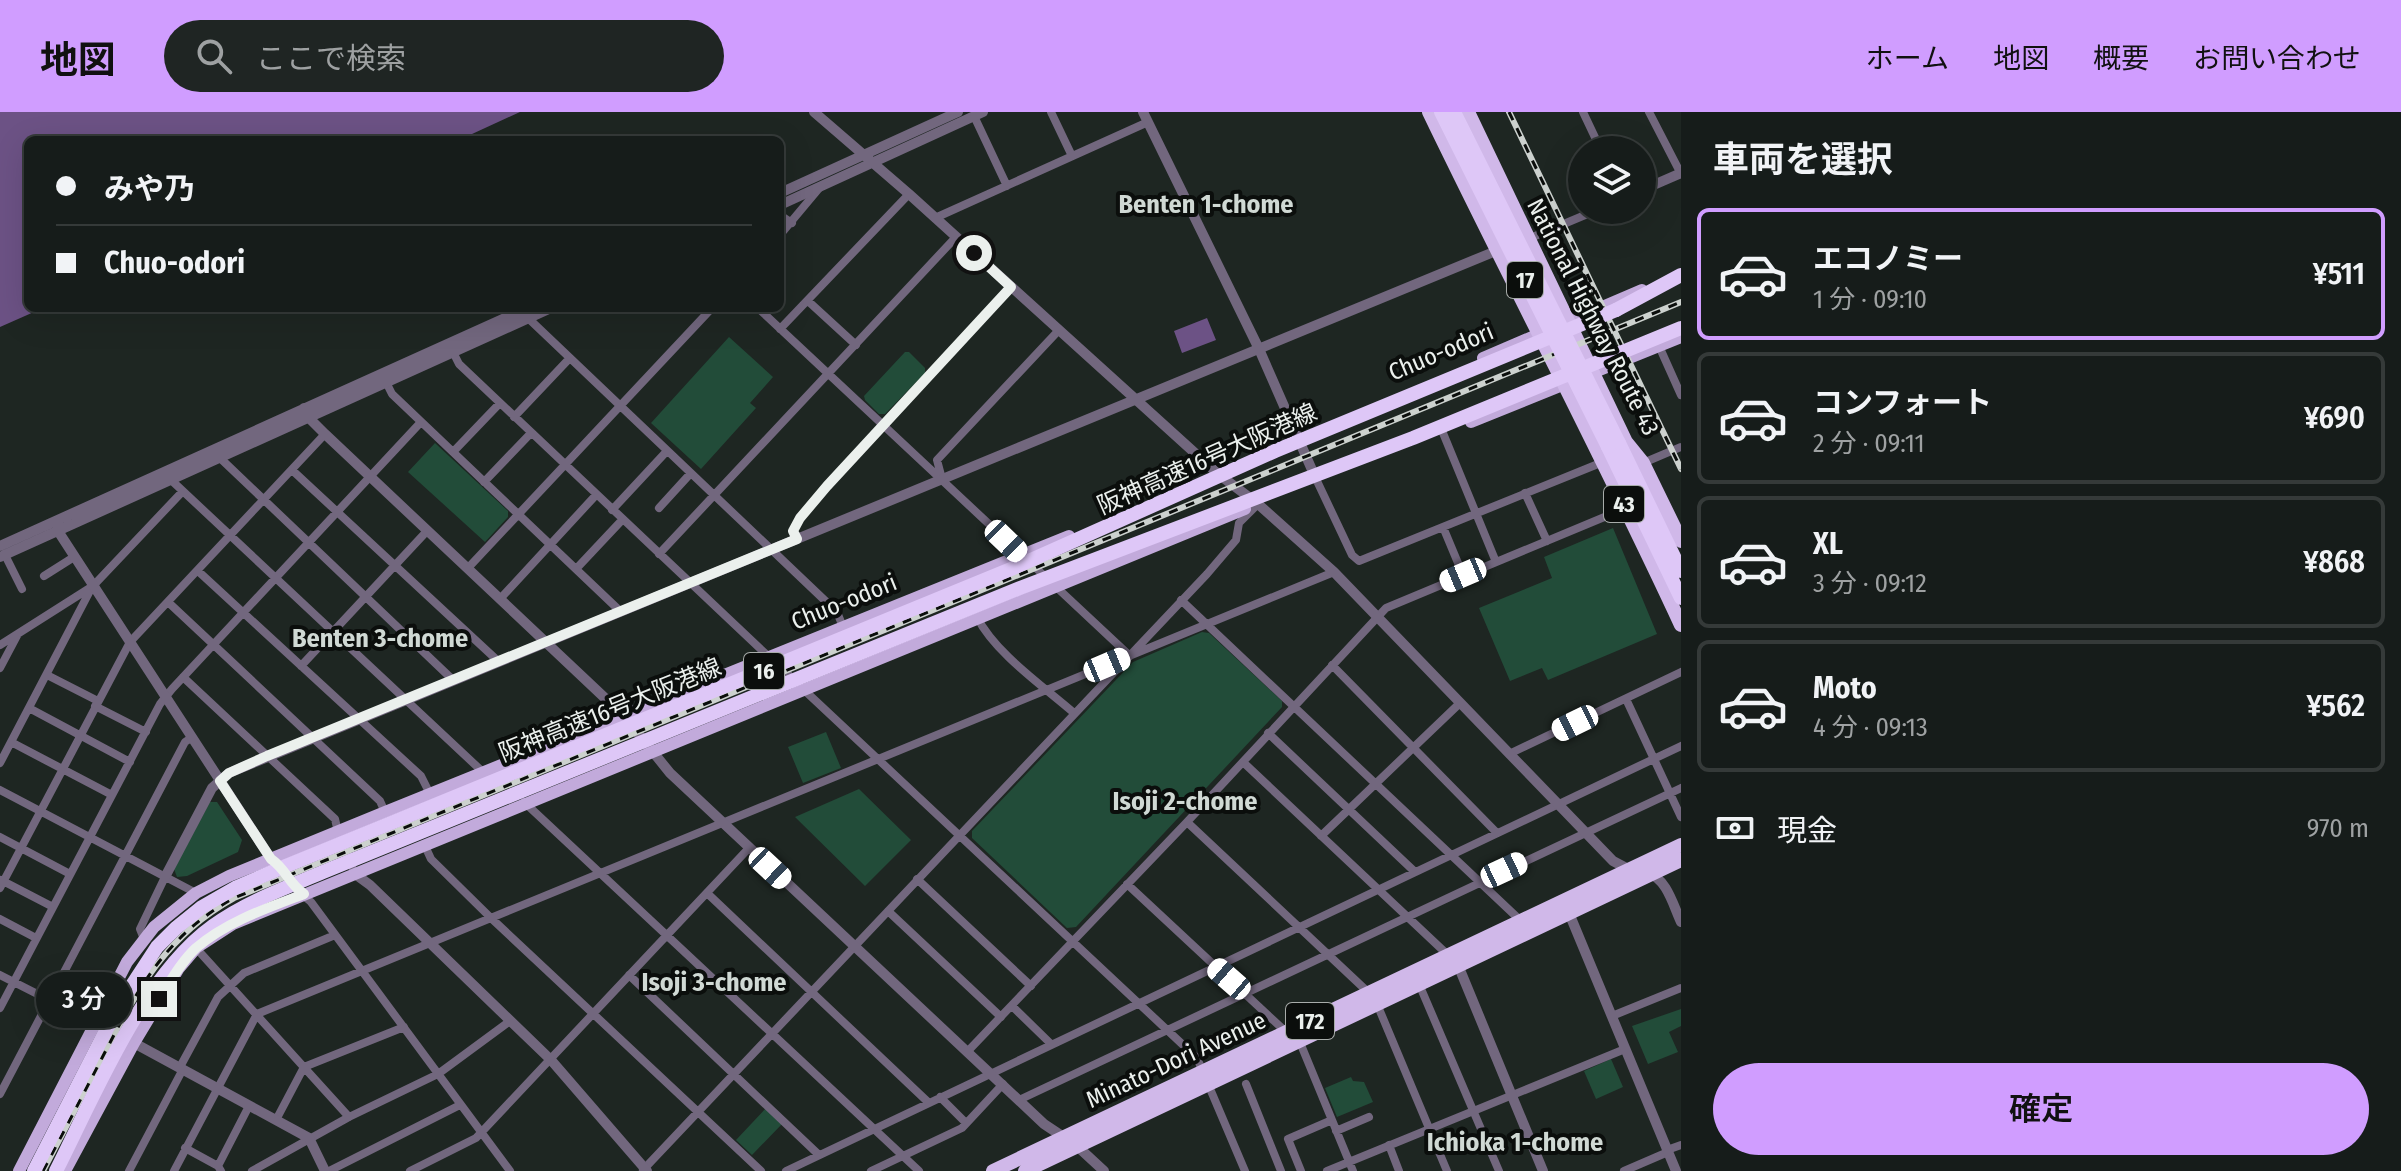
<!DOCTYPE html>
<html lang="ja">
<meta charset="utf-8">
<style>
:root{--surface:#161c1a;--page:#1f2523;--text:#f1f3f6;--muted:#9ea1a2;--line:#353a39;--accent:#d09dff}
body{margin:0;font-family:"Fira Sans Condensed","Noto Sans JP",sans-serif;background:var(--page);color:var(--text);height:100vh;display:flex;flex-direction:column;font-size:30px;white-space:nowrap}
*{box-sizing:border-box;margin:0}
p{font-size:26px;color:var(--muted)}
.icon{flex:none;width:44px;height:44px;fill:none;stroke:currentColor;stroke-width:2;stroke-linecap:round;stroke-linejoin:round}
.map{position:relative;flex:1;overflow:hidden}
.sheet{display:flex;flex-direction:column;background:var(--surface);width:720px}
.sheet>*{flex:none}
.top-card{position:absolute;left:24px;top:24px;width:760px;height:176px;border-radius:12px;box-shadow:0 8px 32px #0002,0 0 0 2px var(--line);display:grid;align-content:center;height:176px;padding:0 32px;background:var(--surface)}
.buttons{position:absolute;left:1568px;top:24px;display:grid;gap:16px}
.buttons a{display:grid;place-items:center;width:88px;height:88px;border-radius:50%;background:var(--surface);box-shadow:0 8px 32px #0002,0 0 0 2px var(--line);font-size:40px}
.end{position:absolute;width:36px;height:36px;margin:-18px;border:10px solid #ebf0ed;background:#111;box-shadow:0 0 0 4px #111}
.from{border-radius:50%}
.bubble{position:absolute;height:56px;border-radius:28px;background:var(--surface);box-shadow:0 8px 32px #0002,0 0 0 2px var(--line);font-size:26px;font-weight:600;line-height:56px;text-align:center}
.car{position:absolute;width:24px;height:48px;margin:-24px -12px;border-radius:10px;box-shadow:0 0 6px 2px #0007;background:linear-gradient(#fff 24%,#345 0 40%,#fff 0 76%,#345 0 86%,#fff 0)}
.top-card b{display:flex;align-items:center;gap:28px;height:76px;font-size:30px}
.top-card b+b{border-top:2px solid var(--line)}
.top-card i{width:20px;height:20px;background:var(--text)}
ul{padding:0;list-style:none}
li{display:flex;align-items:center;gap:24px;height:132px;margin:0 16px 12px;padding:0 16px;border:4px solid var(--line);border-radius:12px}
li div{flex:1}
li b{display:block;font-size:30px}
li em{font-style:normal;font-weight:600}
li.on{border-color:var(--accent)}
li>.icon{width:72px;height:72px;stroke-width:1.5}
h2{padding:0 32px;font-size:36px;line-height:96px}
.pay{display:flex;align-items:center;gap:20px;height:88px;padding:0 32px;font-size:30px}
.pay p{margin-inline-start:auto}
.cta{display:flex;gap:16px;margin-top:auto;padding:16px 32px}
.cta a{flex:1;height:92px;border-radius:48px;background:var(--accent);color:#111;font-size:32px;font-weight:600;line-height:92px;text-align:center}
header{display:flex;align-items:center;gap:48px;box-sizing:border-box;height:112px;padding:0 40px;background:var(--accent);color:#111}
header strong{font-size:38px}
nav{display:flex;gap:44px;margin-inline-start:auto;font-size:28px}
.search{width:560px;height:72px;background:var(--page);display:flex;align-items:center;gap:20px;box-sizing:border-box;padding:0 28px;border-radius:44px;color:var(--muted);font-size:30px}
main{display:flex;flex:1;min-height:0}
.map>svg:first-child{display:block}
.green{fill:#224c39}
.water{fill:#6c5285}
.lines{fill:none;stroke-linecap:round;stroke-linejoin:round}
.minor{stroke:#72677e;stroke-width:8}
.tertiary{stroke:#72677e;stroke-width:10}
.primary{stroke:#c2aadb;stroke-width:12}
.trunk{stroke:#d0b8e9;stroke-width:14}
.motorway{stroke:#dec7f7;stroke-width:14}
.rail-casing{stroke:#ccd1ce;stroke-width:6}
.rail{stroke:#0b0e0c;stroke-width:3;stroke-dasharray:9;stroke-linecap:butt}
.motorway-bridge{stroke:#dec7f7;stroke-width:14}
.route{stroke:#ebf0ed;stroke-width:10}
.labels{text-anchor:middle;stroke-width:8;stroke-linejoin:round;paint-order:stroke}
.shield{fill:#0b0e0c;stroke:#a8acaa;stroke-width:2}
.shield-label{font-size:22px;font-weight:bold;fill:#ebf0ed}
.street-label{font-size:24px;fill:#ebf0ed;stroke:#0b0e0c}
.neighbourhood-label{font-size:26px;font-weight:bold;fill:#d0d9d4;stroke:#0b0e0c}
</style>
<header>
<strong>地図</strong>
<div class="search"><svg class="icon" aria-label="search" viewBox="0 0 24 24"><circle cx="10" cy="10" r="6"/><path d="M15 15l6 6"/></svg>ここで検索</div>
<nav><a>ホーム</a><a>地図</a><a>概要</a><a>お問い合わせ</a></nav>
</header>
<main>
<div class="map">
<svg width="1681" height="1059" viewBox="0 0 1681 1059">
<rect width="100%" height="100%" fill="#1e2622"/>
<!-- green -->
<path class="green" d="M729,225l44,40 -23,26 6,5 -55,61 -50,-46z
M905,240h4l16,16v5l-40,41h-6l-14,-14 -1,-4z
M435,331l73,68v6l-23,25 -77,-70z
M1613,416l44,106 -109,46 -6,-12 -32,13 -31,-73 73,-30 -8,-21z
M1202,520l7,1 73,68v6l-206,220 -9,1 -95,-90v-7l161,-169z
M826,620l15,36 -38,15 -15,-36z
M859,677l52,51 -46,46 -70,-69z
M210,690h7l25,38 -4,12 -51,24 -10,1 -3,-8z
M1681,897v17l-12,6 9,20 -30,12 -16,-38z
M1611,947l12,28 -27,12 -12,-28z
M1351,965l2,4 11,1 9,20 -36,15 -12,-29z
M766,996l16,16 -30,31 -16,-15z"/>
<!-- water -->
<path class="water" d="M0,0h520l-61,28h-431v168h15l-43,19z
M1207,206l9,22 -34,13 -8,-22z"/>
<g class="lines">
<!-- minor -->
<path class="minor" d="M1051,0l21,44
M1583,0l18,38
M1649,0l32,62
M974,4l33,70
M780,103l12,8
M935,106l213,-96
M780,123l41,-49
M1528,127l69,-29
M808,189l48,44
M758,196l372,348
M528,206l309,294 6,15
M780,217l129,-135
M1659,234l22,49
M453,240l6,12 310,293 14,5 9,21 11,6 394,369 48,113
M386,270l6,12 228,217
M514,305l54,-57
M1443,321l53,129
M453,340l47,-49
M219,345l234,223
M1643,351l38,-16
M292,358l206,191
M170,367l315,295
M942,367l-5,-19 122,-130
M1317,369l35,74 7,6 244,-99
M484,370l47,-49
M1525,381l22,48
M659,396l31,-34
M612,398l54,-58
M1443,415l20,48
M797,427l-4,-8 7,-13 27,-32 184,-199
M659,442l297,-317
M5,443l17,34
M468,456l244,-260
M576,457l47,-50
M198,459l223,205 9,18
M44,464l30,-19
M500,487l96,-104
M1181,488l340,321
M168,490l212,199 5,11
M977,505c18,36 66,69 97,96
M0,533l93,-59 89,-94
M1332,553l165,168
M301,554l126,-135
M0,556l18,-34
M47,563l51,26
M183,565l152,142 3,13 17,42
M1626,587l55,118
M95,594l51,26
M29,596l101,54
M1268,621l147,139
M11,630l101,53
M1509,642l172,-82
M1243,650l206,194
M0,651l92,-176
M0,678l196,103
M524,690l395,369
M1187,710l182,171 8,11 70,167
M1321,724l139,-133
M0,725l70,37
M425,734l6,13 60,59 270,253
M281,754l12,21 18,15 199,269
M917,767l114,107
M1,768l52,27
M1127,772l159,148
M0,776l130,-246 195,-208
M707,781l222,210
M888,799l113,106
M0,807l36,19
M144,827l-4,-10 25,-52
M196,836l153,169
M0,863l126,64
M629,863l190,180
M1419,872l80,187
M1012,894l39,38
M0,896l160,-304 12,-15 249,-267
M1612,904l69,-28
M1299,928l54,131
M968,939l219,-229 199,-214 240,-100
M180,955l38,-70 26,-24 91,-38
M1246,972l35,87
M0,982l185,-352 6,-4
M940,985l26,26
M1019,988l662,-312
M276,1008l28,-53 100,-40
M1336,1019l33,-14
M1389,1033l10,26
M185,1036l33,18 3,5
M1667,1038l14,-5
M218,1054l31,-60
M643,1058l564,-596 29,-34 3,-17 19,-19
M129,1059l54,-102
M174,1059l83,-157 1077,-442
M252,1059l97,-54 89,-43 72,-53
M329,1059l131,-66
M410,1059l66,-33 273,-290
M786,1059l895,-425
M871,1059l91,-43 41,-44
M1301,1059l-13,-32 44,-19
M1327,1059l298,-122
M1624,1059l44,-19"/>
<!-- tertiary -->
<path class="tertiary" d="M814,0l95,82 308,279 41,31 76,68 279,289 19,10
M1143,0l116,237 57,130
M1642,78l39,-17
M780,81l178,-81
M780,93l203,-93
M304,296l4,9 17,17 299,282 46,57 374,351 33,22 27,25
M58,419l213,328
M0,434l527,-238
M0,445l551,-249
M1648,761c19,6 25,32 33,49
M355,762l15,11 181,175 96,111
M165,765l47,-89 17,-15 1267,-522
M1569,801l107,258
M1458,853l85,206
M134,931l175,95 16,33"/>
<!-- primary -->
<path class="primary" d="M1483,246l159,-68
M1471,310l210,-85
M19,1059l108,-209 27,-35 42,-34 33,-17 156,-64 684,-276
M65,1059l69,-128 45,-75 17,-20 37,-24 1012,-415"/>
<!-- trunk -->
<path class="trunk" d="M1429,0c83,172 172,340 252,513
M1468,0l158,330 17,21 38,78
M993,1059l688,-326
M1025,1059l656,-311"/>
<!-- motorway -->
<path class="motorway" d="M1616,198l65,-35
M1619,331l62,128
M1608,335l73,151"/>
<!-- rail casing -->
<g class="rail-casing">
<path id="rail" d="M1509,0l172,357
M43,1059c20,-38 40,-76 60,-115 35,-67 62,-120 131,-158l1447,-596"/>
</g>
<!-- rail -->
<use href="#rail" class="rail"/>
<!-- motorway-bridge -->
<path class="motorway-bridge" d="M1441,0l167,335
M1454,0l165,331
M34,1059l85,-166 38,-58 19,-19 26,-21 33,-19 46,-20 730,-299 264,-118 341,-141
M56,1059c39,-77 87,-195 157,-245 33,-24 72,-38 110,-54l697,-284 393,-150 268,-110"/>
</g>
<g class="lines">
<!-- route -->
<path class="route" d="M159,887c11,-17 22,-37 37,-51 30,-26 71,-40 108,-54 -15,-10 -18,-25 -33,-35l-51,-78 9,-8 38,-17 530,-217 -4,-8 7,-13 27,-32 184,-199 -37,-34"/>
</g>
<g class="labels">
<!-- shield labels -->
<g class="shield">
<rect x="1507" y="150" width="36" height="36" rx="6"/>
<rect x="1604" y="374" width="40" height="36" rx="6"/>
<rect x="744" y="541" width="40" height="36" rx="6"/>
<rect x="1286" y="891" width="48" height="36" rx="6"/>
</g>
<g class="shield-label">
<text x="1525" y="176">17</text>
<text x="1624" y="400">43</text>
<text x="764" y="567">16</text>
<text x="1310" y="917">172</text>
</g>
<!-- street labels -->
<g class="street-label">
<text transform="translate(1593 205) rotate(63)" y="8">National Highway Route 43</text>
<text transform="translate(1441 240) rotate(-23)" y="8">Chuo-odori</text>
<text transform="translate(1207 347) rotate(-24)" y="8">阪神高速16号大阪港線</text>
<text transform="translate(844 490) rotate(-22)" y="8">Chuo-odori</text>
<text transform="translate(610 598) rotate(-22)" y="8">阪神高速16号大阪港線</text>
<text transform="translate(1176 948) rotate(-25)" y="8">Minato-Dori Avenue</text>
</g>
<!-- neighbourhood labels -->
<g class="neighbourhood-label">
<text x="1206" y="101">Benten 1-chome</text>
<text x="380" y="535">Benten 3-chome</text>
<text x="1185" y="698">Isoji 2-chome</text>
<text x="714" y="879">Isoji 3-chome</text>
<text x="1515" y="1039">Ichioka 1-chome</text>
</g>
</g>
</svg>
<div class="buttons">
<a><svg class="icon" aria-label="layers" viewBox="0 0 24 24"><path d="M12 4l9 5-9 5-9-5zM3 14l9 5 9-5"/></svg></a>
</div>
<i class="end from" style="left:974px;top:141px"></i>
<i class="end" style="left:159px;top:887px"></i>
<div class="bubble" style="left:36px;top:860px;width:96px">3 分</div>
<i class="car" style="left:1006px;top:429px;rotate:134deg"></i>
<i class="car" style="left:1463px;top:463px;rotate:247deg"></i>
<i class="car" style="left:1107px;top:553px;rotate:67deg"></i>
<i class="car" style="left:1575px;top:611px;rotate:244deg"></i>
<i class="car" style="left:770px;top:756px;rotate:133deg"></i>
<i class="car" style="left:1504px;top:758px;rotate:65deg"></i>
<i class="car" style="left:1229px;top:867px;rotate:311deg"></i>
<div class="top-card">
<b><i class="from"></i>みや乃</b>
<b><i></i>Chuo-odori</b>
</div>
</div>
<section class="sheet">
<h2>車両を選択</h2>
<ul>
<li class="on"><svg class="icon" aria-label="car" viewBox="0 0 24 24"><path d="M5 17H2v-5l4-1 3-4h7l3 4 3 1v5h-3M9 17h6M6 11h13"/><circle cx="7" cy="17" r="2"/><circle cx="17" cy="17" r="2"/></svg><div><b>エコノミー</b><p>1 分 · 09:10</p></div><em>¥511</em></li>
<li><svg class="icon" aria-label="car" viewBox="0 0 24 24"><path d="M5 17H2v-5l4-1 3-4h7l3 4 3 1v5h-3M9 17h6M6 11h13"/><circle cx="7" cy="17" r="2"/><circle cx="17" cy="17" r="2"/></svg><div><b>コンフォート</b><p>2 分 · 09:11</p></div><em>¥690</em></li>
<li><svg class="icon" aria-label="car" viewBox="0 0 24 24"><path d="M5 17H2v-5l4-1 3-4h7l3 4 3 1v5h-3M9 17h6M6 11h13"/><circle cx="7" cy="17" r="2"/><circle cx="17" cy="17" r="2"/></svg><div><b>XL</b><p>3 分 · 09:12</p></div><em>¥868</em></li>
<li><svg class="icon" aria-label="car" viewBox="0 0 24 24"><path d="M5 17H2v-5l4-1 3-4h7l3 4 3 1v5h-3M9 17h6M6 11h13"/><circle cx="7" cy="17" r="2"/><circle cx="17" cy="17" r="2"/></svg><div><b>Moto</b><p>4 分 · 09:13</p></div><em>¥562</em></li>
</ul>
<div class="pay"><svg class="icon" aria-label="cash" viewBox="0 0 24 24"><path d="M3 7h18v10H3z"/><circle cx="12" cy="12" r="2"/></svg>現金<p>970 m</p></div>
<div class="cta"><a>確定</a></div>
</section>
</main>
